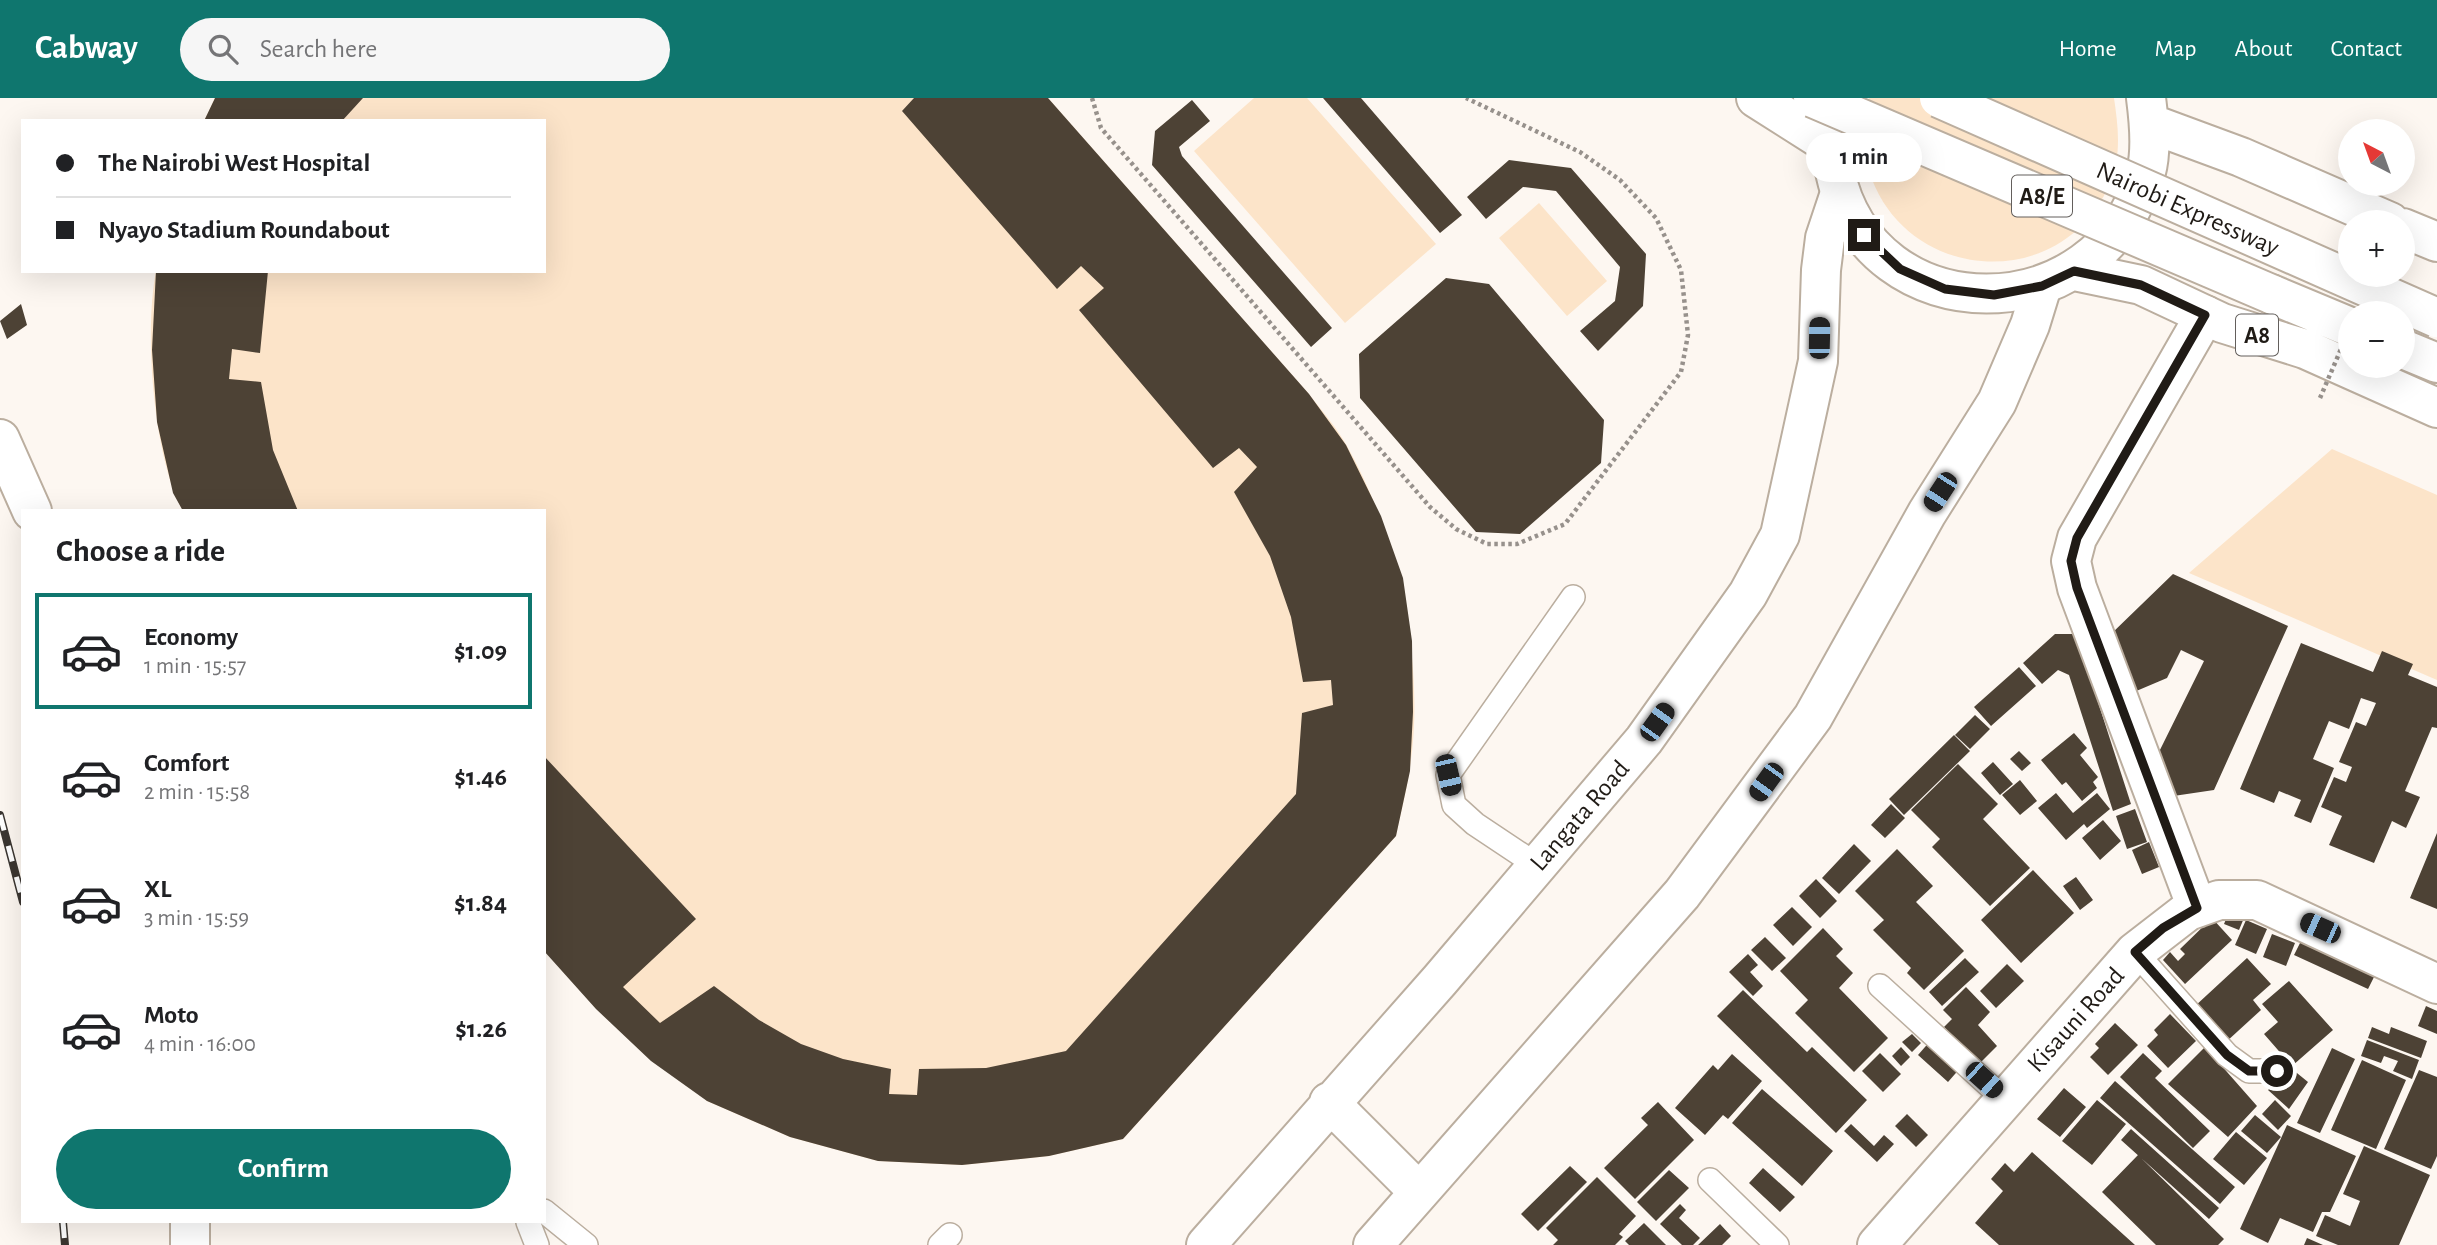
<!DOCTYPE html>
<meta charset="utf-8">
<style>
:root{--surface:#fff;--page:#f6f6f6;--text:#202124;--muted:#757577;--line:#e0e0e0;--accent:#0f766e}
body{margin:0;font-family:"Alegreya Sans",sans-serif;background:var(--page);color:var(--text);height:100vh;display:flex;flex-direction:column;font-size:26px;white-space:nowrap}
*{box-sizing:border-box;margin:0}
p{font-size:23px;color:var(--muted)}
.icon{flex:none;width:38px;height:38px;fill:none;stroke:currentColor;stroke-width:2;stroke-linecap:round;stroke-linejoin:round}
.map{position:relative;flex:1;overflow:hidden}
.side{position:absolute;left:21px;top:411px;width:525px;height:714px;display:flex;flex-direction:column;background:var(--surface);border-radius:0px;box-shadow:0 7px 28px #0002}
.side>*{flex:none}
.banner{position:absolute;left:21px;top:21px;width:525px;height:154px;border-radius:0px;box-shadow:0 7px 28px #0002;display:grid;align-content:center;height:154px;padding:0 35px;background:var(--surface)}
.needle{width:46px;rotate:319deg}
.fabs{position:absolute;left:2338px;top:21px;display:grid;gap:14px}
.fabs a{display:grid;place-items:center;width:77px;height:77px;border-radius:50%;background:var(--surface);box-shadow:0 7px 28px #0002;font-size:35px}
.end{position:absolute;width:32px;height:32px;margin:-16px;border:9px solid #201b16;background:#fff;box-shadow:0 0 0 4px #fff}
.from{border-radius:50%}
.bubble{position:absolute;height:49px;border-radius:24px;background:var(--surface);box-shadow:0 7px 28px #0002;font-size:23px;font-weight:700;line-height:49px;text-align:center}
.car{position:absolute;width:21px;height:42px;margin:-21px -10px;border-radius:9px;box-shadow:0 0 5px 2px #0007;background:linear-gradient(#222 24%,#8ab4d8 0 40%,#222 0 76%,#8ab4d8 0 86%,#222 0)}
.banner b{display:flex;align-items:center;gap:24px;height:66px;font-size:26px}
.banner b+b{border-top:2px solid var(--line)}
.banner i{width:18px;height:18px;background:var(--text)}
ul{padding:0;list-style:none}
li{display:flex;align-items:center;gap:21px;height:116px;margin:0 14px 10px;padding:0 21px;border:4px solid transparent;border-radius:0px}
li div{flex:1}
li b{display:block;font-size:26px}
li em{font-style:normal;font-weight:700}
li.selected{border-color:var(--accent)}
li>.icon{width:63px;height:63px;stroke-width:1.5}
h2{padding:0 35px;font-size:32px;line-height:84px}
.primary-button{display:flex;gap:14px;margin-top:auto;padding:14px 35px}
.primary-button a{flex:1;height:80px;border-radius:42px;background:var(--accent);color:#fff;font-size:28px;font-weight:700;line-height:80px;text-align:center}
header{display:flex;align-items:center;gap:42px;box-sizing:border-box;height:98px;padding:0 35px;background:var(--accent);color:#fff}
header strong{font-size:33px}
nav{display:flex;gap:38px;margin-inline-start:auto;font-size:24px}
.search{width:490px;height:63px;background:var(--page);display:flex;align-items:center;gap:18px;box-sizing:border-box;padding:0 24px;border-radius:38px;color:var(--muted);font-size:26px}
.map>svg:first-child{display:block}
.green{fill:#fce4c9}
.building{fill:#4d4235}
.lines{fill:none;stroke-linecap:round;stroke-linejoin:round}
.lane-casing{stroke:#bbae9f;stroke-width:26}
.street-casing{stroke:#bbae9f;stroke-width:42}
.secondary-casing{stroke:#bbae9f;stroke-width:42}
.highway-casing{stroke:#bbae9f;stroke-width:42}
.path{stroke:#97918c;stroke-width:4.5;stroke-dasharray:3.5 3.5;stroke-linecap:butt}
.lane{stroke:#fff;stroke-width:23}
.street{stroke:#fff;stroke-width:38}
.secondary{stroke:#fff;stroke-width:38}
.highway{stroke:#fff;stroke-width:38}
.rail-casing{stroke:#3b3631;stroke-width:8}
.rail{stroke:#fff;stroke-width:5;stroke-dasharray:16;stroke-linecap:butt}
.highway-bridge-casing{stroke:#bbae9f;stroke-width:42;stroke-linecap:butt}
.path-bridge{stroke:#97918c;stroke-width:4.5;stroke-dasharray:3.5 3.5;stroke-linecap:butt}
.highway-bridge{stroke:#fff;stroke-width:38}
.route{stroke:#201b16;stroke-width:9}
.labels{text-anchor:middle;stroke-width:7;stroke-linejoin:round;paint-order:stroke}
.shield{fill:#fff;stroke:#635f5c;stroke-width:2}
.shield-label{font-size:24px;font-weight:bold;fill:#201b16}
.street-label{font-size:26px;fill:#201b16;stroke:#fff}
</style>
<header>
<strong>Cabway</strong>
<div class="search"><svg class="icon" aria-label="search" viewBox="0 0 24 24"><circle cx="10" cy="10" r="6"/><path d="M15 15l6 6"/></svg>Search here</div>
<nav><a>Home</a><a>Map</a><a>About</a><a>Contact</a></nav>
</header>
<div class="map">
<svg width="2437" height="1147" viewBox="0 0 2437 1147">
<rect width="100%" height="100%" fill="#fdf7f1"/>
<!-- green -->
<path class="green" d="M215,0h833l261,296c13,17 28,34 38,52 52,92 80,222 62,327 -3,21 -9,42 -13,63l-273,303 -74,17 -87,9 -84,-4 -88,-24 -83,-36 -163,-150v-440h-361c-30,-54 -39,-179 -27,-240h388v-150h-340z
M1254,0h53l129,146 -91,79 -151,-172z
M1869,0h245c4,28 8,57 -4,85 -46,111 -205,102 -241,-12 -8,-23 -8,-50 0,-73z
M1539,105l68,78 -40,35 -68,-78z
M2332,351l105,46v185l-248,-107z"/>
<!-- building -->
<path class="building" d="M215,0h148l-21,23h-138z
M914,0h134l261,296 37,51 35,71 22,62 9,63 1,71 -3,59 -14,65 -273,303 -74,17 -87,9 -84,-4 -88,-24 -83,-36 -56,-40 -55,-52 -52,-58v-195l152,163 -73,68 37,36 54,-37 45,34 42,24 42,15 48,10 -2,25 28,1 2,-26 67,-1 80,-17 230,-257 6,-81 31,-8 -2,-25 -28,2 -12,-65 -21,-61 -36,-64 23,-25 -18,-19 -26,20 -134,-158 25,-22 -23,-22 -24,23 -155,-178z
M1323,0h38l101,117 -22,18z
M1192,2l18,21 -31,26 3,9 150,172 -21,19 -159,-182 3,-34z
M1509,62l62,8 75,86 -3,52 -45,45 -18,-20 35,-30 5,-34 -64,-76 -33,-4 -37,32 -19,-22z
M156,173h112l-8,82 -28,-4 -3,30 32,3 12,68 25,61h-115l-10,-18 -16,-71 -5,-72z
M1446,180l43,6 115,136 -3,43 -81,71 -44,-2 -116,-134 -1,-44z
M21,206l6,21 -20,14 -7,-18z
M2173,476l115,52 -74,164 -54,8 -6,-36 50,-101 -23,-11 -14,28 -33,14 -24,-57z
M2055,536h21l55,170 -18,7 -44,-136 -11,-5 -16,14 -19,-21z
M2301,545l72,29 9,-21 31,13 -5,11 29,12v41l-5,-1 -27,64 15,6 -14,31 -14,-7 -18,42 -45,-18 13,-29 -21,-9 13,-30 12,5 6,-15 -13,-5 17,-40 10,4 10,-23 -15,-5 -12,31 -20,-8 -16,38 21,9 -23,55 -17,-7 7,-16 -22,-9 -5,12 -34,-14z
M2019,569l17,19 -45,40 -17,-19z
M1975,617l15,14 -20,20 -15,-14z
M2074,635l13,15 -7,7 18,22 -5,5 4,6 -15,13 -16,-19 -4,3 -21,-25z
M1954,637l16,16 -66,64 -15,-16z
M2019,653l12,12 -9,8 -12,-12z
M1993,664l20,22 -13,11 -19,-22z
M1958,666l40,40 -15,15 47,49 -40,38 -58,-59 8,-8 -29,-29z
M2020,682l17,21 -17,14 -18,-20z
M2056,695l17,20 24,-20 13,16 -23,19 -3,-4 -18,16 -28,-32z
M1891,706l14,14 -20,20 -14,-13z
M2135,711l12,33 -20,7 -11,-33z
M2103,722l18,21 -21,19 -18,-22z
M2437,735v76l-27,-11z
M2149,744l10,25 -17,7 -10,-24z
M1854,746l17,17 -32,33 -17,-16z
M1897,751l36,37 -17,16 48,49 -40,39 -17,-17 4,-5 -38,-38 11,-10 -29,-29z
M2033,772l41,43 -53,50 -40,-43z
M2076,779l17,23 -13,10 -17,-24z
M1816,781l21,22 -17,17 -21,-22z
M1792,809l20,20 -19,19 -20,-21z
M2229,814l15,6 -5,12 -15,-6z
M2212,820l20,22 -47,44 -22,-24 7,-8 8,9 7,-7 -5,-5z
M2246,822l21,9 -11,25 -21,-9z
M1823,830l20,21 -7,7 17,17 -14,15 49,50 -34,34 -59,-59 13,-13 -28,-29z
M2272,836l23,9 -9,23 -23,-9z
M1765,839l21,21 -14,13 -21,-21z
M2301,843l74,34 -7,14 -74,-34z
M1748,856l10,11 -8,7 13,14 -10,10 -24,-24z
M1965,860l14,14 -37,34 -13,-14z
M2247,860l24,26 -18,16 8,10 -35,32 -32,-35z
M2007,866l17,17 -28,27 -16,-17z
M2289,883l44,49 -41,36 -28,-32 14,-12 -16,-18z
M1966,889l24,25 -12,13 19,21 -18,18 -35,-37 8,-8 -9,-9z
M1743,892l64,62 5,-5 55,53 -31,33 -119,-117z
M2426,908l11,5v23l-19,-8z
M2170,916l26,27 -28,27 -21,-22 11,-11 -4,-5z
M2115,925l23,22 -30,30 -18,-18 9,-9 -4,-4z
M2372,929l17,7 2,-7 36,14 -6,17 -53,-20z
M1912,936l9,9 -9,9 -10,-10z
M1932,941l30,27 -14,16 -30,-27z
M2367,942l52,20 -7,19 -19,-8 5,-10 -14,-5 -3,7 -20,-7z
M1901,949l9,10 -9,9 -9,-10z
M2205,949l52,59 -29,31 -60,-53z
M2332,950l23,11 -35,74 -23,-10z
M1880,955l21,21 -18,18 -21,-21z
M2143,955l19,18 -7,7 55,53 -17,17 -73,-71z
M1732,956l30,27 -34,38 -5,-4 -18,20 -30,-27 38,-43 5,5z
M2362,962l44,20 -30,69 -45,-19z
M2292,971l16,13 -19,27 -21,-19z
M2419,972l18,7v79l-6,13 -47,-20z
M2115,983l120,106 -15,17 -120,-106z
M2064,990l22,19 -26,30 -23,-18z
M1762,991l71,62 -31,35 -70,-63z
M2097,1002l29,24 -34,41 -30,-24z
M2275,1002l16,16 -13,14 -16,-16z
M1658,1004l36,38 -59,59 -31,-31 44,-43 -7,-7z
M1907,1016l21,21 -12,12 -21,-21z
M2255,1017l26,22 -14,16 -26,-22z
M1851,1026l23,22 10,-11 10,9 -17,18 -33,-31z
M2287,1027l69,31 -26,56h-8l-9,20 -33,-14 -12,25 -28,-14z
M2131,1031l88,79 -10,11 -88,-79z
M2236,1034l31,26 -23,27 -31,-26z
M2364,1048l66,29 -31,70h-61l-22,-9 9,-21 25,11 10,-25 -17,-7z
M2032,1054l103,93h-136l-24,-22 28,-32 -12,-12 14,-16 9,9z
M2138,1057l86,84 -6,6h-62l-54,-53z
M1570,1068l17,16 -49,49 -17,-17z
M1763,1070l32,29 -15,15 -31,-29z
M1669,1072l20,18 -33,33 -19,-19z
M1597,1079l39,39 -17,18 4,3 -8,8h-62l5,-5 -12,-12z
M1680,1106l6,6 -7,8 21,20 -7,7h-11l-22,-21z
M1644,1125l22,22h-37l-4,-4z
M1720,1126l11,12 -9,9h-24z
M2307,1140l16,7h-19z"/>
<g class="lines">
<!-- lane casing -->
<g class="lane-casing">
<path id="lane" d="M1535,766l-60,-40 -21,-19 -6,-30 125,-178
M2135,854l92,103 22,16h28
M1880,888l124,113
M1710,1082l67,65
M544,1113l42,34
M528,1124l9,23
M940,1147l10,-10"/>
</g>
<!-- street casing -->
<g class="street-casing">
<path id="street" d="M2197,810l-120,-320 -6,-27 6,-23 128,-223
M1877,1147l258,-293 53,-41 31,-11h38l180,84"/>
</g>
<!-- secondary casing -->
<g class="secondary-casing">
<path id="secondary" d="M0,341l32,72
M1329,1004l90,90
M190,1124v23
M1206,1147l234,-265 204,-240 104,-146 32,-59 38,-174 3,-91 4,-32 15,-45
M1373,1147l309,-351 131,-177 114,-204 70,-111 33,-77 12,-39"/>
</g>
<!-- highway casing -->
<g class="highway-casing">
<path id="highway" d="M1756,0l74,47
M1835,0c-7,24 -5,50 0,74 35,162 265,162 311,0 6,-22 3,-51 0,-74
M2149,25l92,34 149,65
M2403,130l34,14
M2074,173l67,14 81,38 83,26 132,59
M2271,196l79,33
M2403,251l34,14"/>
</g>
<!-- path -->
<path class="path" d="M1092,0l9,30 329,379 26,22 31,15h30l48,-20 116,-152 7,-37 -7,-65 -25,-52 -36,-38 -40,-28 -114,-54"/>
<!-- lane -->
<use href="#lane" class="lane"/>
<!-- street -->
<use href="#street" class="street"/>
<!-- secondary -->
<use href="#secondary" class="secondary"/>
<!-- highway -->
<use href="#highway" class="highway"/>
<!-- rail casing -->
<g class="rail-casing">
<path id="rail" d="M0,717l23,87
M63,1124l2,23"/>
</g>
<!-- rail -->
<use href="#rail" class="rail"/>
<!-- highway-bridge casing -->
<g class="highway-bridge-casing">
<path id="highway-bridge" d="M1813,0l458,196
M1939,0l498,220"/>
</g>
<!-- path-bridge -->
<path class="path-bridge" d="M2320,300l30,-70"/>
<!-- highway-bridge -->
<use href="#highway-bridge" class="highway-bridge"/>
</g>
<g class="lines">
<!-- route -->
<path class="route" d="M1864,137l36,34 45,20 49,6 48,-9 32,-15 67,14 64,30 -128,223 -6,23 6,27 120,320 -34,20 -28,24 92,103 22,16h28"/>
</g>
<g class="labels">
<!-- shield labels -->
<g class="shield">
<rect x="2012" y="77.5" width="60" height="41" rx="5"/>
<rect x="2236" y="216.5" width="42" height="41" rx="5"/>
</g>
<g class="shield-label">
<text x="2042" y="106">A8/E</text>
<text x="2257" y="245">A8</text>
</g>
<!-- street labels -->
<g class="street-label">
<text transform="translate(2188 110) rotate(24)" y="9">Nairobi Expressway</text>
<text transform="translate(1579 717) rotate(-49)" y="9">Langata Road</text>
<text transform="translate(2075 921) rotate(-48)" y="9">Kisauni Road</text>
</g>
</g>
</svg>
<div class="fabs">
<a><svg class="needle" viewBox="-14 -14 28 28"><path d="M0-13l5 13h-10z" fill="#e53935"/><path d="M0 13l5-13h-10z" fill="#757577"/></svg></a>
<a>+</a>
<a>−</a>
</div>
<i class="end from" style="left:2277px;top:973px"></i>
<i class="end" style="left:1864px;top:137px"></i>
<div class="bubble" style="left:1806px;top:35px;width:116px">1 min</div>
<i class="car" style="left:1819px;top:240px;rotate:1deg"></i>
<i class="car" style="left:1940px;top:394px;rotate:213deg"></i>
<i class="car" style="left:1657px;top:624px;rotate:36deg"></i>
<i class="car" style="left:1448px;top:677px;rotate:167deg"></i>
<i class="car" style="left:1766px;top:684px;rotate:216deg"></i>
<i class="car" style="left:2320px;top:830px;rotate:294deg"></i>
<i class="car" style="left:1984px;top:982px;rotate:132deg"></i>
<div class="banner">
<b><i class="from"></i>The Nairobi West Hospital</b>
<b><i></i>Nyayo Stadium Roundabout</b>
</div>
<section class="side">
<h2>Choose a ride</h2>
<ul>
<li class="selected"><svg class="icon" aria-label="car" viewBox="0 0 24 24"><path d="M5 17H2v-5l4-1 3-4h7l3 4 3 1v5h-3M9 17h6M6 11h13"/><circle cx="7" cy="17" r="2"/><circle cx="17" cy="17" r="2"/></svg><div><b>Economy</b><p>1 min · 15:57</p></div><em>$1.09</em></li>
<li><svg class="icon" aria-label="car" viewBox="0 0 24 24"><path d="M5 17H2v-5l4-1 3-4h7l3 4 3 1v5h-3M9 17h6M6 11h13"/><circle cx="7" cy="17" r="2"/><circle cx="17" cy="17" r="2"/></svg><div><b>Comfort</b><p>2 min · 15:58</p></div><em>$1.46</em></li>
<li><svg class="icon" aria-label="car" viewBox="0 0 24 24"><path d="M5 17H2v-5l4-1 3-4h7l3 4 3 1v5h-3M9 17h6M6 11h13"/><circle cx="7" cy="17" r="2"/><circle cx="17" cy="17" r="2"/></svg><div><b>XL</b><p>3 min · 15:59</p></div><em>$1.84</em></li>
<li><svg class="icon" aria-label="car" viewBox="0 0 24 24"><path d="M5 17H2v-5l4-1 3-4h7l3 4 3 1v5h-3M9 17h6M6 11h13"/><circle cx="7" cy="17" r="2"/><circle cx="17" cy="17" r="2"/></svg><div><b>Moto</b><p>4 min · 16:00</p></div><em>$1.26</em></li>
</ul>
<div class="primary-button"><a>Confirm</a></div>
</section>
</div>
